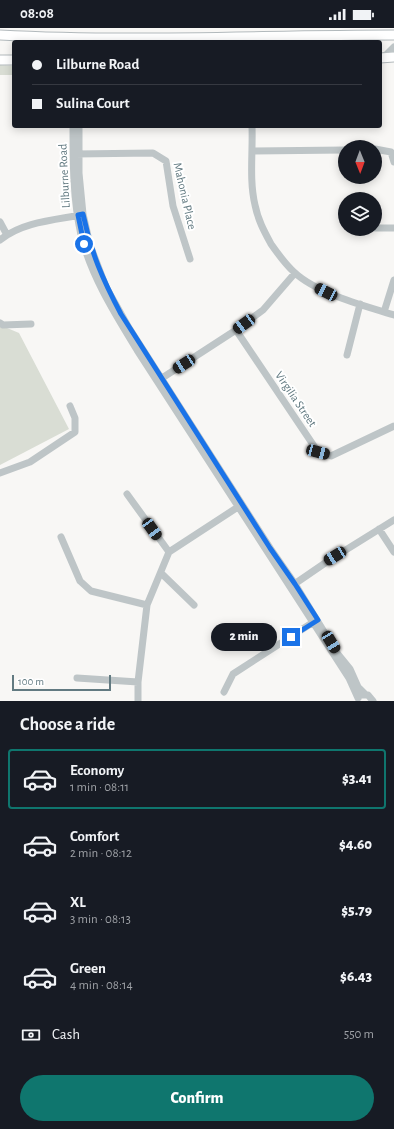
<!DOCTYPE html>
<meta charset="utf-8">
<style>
:root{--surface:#171b24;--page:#242831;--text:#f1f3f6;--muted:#9ea1a6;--line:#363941;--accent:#0f766e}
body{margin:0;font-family:"Alegreya Sans",sans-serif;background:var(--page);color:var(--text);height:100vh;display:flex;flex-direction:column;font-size:15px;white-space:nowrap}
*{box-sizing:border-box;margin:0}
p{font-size:13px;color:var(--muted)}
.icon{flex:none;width:22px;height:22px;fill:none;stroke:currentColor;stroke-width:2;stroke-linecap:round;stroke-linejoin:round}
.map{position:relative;height:673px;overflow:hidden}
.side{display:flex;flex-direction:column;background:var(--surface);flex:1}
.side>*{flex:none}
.top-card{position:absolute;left:12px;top:12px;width:370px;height:88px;border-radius:4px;box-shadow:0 2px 10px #0003;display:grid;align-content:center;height:88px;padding:0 20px;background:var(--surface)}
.needle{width:26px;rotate:179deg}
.controls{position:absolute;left:338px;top:112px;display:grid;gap:8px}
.controls a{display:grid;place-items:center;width:44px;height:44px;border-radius:50%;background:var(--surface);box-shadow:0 2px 10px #0003;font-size:20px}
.scale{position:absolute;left:12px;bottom:10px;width:99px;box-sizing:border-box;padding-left:4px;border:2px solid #627a81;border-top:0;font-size:11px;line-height:14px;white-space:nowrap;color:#627a81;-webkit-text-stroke:3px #fff;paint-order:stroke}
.end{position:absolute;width:18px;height:18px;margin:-9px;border:5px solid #1a73e8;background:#fff;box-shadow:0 0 0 2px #fff}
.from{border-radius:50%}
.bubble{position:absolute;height:28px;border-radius:14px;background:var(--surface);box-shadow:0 2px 10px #0003;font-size:13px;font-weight:800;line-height:28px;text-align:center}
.car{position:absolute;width:12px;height:24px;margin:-12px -6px;border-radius:5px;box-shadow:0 0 3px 1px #0007;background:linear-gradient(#222 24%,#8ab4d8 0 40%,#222 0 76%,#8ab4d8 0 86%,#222 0)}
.top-card b{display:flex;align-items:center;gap:14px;height:38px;font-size:15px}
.top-card b+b{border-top:1px solid var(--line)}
.top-card i{width:10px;height:10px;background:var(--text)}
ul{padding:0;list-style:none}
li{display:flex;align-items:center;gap:12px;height:60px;margin:0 8px 6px;padding:0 12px;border:2px solid transparent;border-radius:4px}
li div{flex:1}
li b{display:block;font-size:15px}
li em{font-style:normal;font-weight:800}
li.current{border-color:var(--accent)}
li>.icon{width:36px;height:36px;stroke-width:1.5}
h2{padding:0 20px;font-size:18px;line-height:48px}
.pay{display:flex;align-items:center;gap:10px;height:44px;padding:0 20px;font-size:15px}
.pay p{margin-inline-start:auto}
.primary-button{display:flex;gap:8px;margin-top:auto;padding:8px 20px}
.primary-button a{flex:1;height:46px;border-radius:24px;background:var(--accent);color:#fff;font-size:16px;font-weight:800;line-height:46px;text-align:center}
.status{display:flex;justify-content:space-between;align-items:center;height:28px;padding:0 20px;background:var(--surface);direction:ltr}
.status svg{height:11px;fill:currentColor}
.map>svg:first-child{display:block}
.green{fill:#d9ddd4}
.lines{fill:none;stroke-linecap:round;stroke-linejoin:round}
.major-casing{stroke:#b2b9bc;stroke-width:11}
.minor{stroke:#bec5c7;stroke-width:7}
.major{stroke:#fff;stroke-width:9}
.route{stroke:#1a73e8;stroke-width:5}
.labels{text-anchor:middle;stroke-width:4;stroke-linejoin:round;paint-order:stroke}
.street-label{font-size:12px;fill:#627a81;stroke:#fff}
</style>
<div class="status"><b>08:08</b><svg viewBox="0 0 49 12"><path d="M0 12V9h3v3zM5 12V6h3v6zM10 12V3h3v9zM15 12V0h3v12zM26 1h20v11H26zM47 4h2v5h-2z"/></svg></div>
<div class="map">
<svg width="394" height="673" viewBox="0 0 394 673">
<rect width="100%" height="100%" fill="#f8f7f5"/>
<!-- green -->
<path class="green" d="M0,37l14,1v9h-14z
M0,297l19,8 50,96 -69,36z"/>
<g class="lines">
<!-- major casing -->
<g class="major-casing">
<path id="major" d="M0,7c131,7 263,0 394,0
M380,30l14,-1
M0,32h14"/>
</g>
<!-- minor -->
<path class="minor" d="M383,30l11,-11
M73,98c0,36 0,73 8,109 10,41 34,79 56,115l212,328 9,20
M79,98v47l4,41 7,31 16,42 23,41 141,220 25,36 42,69 13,16 8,18 7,7
M252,98c1,26 -3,54 3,79 3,15 9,26 16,39 7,10 14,20 23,28 22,21 70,34 100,43
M375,121l16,3 3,10
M253,123l92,-1
M75,126l78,-1 13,8 7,45 17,53
M0,194l7,13
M375,200h19
M0,212c22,-18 54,-20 81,-25
M384,284l10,-32
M0,295l3,2 28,-1
M236,302l82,122 13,4 63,-30
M347,327l13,-51
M159,352l77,-50 27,-20 32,-37
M0,445l30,-11 45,-30v-14l-5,-12
M127,466l42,58
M379,501l15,23
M61,509l19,44 11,10 56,14
M161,545l33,32
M293,557l35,-24 66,-41
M77,650l61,4
M224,664l9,-18 82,-53
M362,667h6l5,6
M138,673v-19l9,-77 22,-53 72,-47"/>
<!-- major -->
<use href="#major" class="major"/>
</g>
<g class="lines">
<!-- route -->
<path class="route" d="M84,216l-6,-29 5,-1c8,39 20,66 38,100l149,234 25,36 23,36 -27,17"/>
</g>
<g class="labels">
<!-- street labels -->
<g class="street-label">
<text transform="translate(64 148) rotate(-93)" y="4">Lilburne Road</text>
<text transform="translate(185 168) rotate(77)" y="4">Mahonia Place</text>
<text transform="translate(296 371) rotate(56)" y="4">Virgilia Street</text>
</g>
</g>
</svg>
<div class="controls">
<a><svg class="needle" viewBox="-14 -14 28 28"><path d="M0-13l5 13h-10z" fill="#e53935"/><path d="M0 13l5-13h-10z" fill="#9ea1a6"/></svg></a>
<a><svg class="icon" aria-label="layers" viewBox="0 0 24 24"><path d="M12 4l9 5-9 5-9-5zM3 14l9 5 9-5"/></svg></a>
</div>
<div class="scale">100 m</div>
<i class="end from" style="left:84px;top:216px"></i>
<i class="end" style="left:291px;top:609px"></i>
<div class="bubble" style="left:211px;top:595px;width:66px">2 min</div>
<i class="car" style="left:326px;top:264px;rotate:297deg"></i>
<i class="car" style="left:244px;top:296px;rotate:234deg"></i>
<i class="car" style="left:184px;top:336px;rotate:237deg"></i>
<i class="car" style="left:318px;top:424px;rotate:105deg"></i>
<i class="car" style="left:152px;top:501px;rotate:144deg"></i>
<i class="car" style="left:335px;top:528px;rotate:238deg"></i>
<i class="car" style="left:331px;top:614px;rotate:149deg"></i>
<div class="top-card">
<b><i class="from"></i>Lilburne Road</b>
<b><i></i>Sulina Court</b>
</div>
</div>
<section class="side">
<h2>Choose a ride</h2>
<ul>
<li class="current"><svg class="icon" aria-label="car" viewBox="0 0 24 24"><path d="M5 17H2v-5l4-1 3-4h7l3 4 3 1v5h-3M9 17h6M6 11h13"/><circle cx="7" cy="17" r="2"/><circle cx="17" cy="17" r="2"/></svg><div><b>Economy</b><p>1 min · 08:11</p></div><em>$3.41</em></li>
<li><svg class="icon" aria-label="car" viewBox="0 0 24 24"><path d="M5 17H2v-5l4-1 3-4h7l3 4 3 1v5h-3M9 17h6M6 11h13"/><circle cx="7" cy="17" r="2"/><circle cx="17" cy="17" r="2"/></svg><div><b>Comfort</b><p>2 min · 08:12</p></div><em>$4.60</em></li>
<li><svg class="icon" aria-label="car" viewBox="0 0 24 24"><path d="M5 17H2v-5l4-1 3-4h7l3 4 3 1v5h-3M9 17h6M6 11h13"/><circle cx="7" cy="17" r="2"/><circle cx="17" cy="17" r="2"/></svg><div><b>XL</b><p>3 min · 08:13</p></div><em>$5.79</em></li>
<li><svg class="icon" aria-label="car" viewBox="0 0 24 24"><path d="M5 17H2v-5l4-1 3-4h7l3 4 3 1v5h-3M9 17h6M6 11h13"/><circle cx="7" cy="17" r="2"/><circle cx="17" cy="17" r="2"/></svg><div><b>Green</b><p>4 min · 08:14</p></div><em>$6.43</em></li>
</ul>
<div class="pay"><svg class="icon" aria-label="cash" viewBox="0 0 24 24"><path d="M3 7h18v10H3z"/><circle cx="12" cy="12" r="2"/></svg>Cash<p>550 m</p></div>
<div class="primary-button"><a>Confirm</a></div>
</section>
